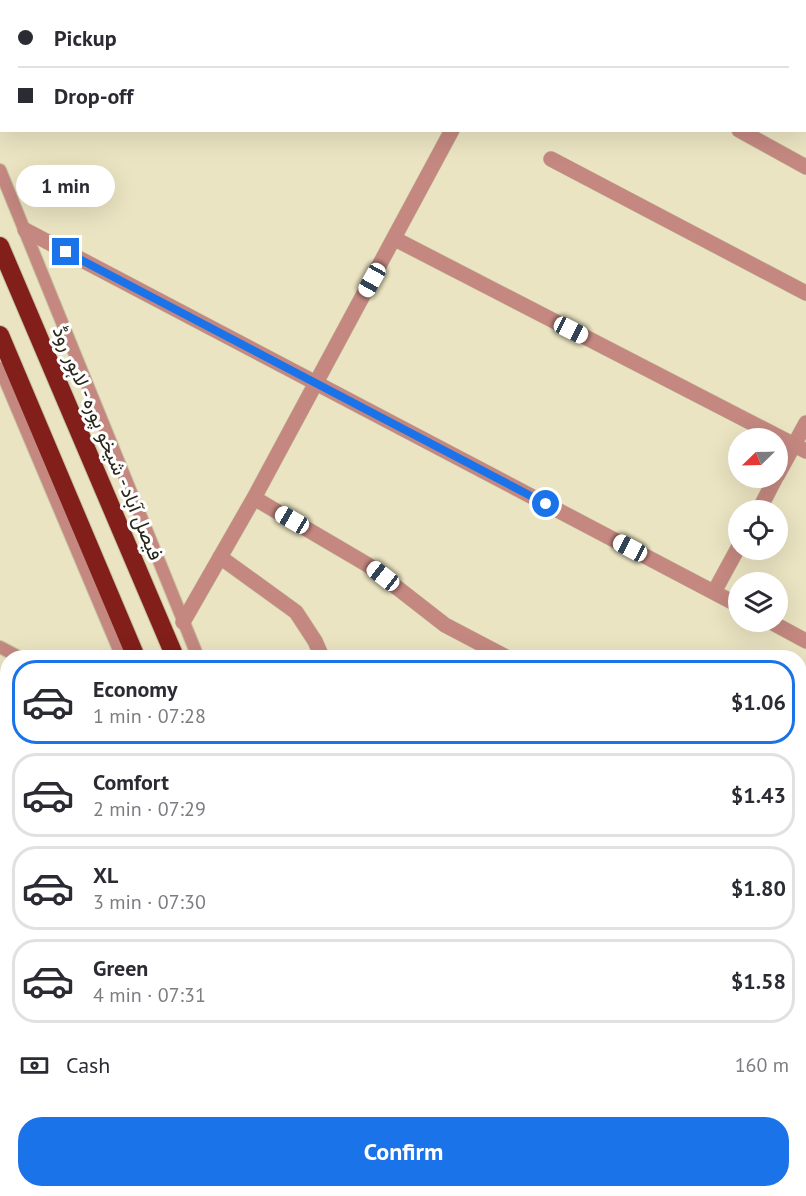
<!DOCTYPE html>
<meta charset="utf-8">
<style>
:root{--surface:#fff;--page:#f2f2f3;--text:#2b2b33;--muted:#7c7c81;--line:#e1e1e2;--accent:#1a73e8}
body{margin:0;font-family:"PT Sans",Vazirmatn,sans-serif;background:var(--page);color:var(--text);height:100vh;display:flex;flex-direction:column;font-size:22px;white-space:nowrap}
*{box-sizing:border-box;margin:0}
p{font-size:20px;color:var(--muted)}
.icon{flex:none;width:33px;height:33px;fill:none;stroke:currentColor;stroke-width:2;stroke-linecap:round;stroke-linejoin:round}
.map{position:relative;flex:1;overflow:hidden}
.side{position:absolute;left:0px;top:650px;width:807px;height:548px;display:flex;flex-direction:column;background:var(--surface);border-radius:24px 24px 0 0;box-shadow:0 6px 24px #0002}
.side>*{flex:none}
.top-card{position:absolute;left:0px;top:0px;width:807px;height:132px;box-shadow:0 6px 24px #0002;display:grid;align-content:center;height:132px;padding:0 18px;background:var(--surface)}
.needle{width:39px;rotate:247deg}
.buttons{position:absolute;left:728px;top:428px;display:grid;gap:12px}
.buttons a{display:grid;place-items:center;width:60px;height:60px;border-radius:50%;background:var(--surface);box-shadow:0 6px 24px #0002;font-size:30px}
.end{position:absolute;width:27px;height:27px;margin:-14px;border:8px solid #1a73e8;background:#fff;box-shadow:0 0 0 3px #fff}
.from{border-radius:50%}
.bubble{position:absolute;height:42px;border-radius:21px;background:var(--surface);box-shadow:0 6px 24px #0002;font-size:20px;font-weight:700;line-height:42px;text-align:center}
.car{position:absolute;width:18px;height:36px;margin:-18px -9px;border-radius:8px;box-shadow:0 0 4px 2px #0007;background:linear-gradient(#fff 24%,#345 0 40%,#fff 0 76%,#345 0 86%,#fff 0)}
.top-card b{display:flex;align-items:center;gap:21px;height:57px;font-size:22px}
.top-card b+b{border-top:2px solid var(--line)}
.top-card i{width:15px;height:15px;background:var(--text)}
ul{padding:10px 0 0;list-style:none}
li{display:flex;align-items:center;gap:18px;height:84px;margin:0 12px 9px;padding:0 6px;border:3px solid var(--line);border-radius:24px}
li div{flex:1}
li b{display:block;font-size:22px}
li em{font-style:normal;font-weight:700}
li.selected{border-color:var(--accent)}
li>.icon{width:54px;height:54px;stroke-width:1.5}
.pay{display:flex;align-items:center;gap:15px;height:66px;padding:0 18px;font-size:22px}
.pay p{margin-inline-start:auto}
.action{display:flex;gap:12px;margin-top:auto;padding:12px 18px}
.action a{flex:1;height:69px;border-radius:24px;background:var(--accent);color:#fff;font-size:24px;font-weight:700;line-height:69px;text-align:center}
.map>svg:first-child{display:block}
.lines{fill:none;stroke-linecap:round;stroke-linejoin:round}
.lane-casing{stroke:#c7c2a4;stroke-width:14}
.street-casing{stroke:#c7c2a4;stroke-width:16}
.highway-casing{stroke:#c7c2a4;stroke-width:20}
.lane{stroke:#c48880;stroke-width:12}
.street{stroke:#c48880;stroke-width:15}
.highway{stroke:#821f1a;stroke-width:18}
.route{stroke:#1a73e8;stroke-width:8}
.labels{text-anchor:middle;stroke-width:6;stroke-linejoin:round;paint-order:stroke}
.street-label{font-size:20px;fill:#2a281a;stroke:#fff}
</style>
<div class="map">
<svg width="806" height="1196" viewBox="0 0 806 1196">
<rect width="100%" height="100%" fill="#eae4c2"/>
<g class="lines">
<!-- lane casing -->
<g class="lane-casing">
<path id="lane" d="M0,170l198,487
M0,368l122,289
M0,647l19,10
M343,1190l2,6
M421,1190l3,6"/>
</g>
<!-- street casing -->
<g class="street-casing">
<path id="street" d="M520,2l1,-2
M726,2v-2
M739,130l67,37
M551,159l255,134
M25,230l713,375
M395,239l411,212
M777,476l29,-53
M254,498l114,67 77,60 61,32
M759,510l17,-33
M220,557l76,55 19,29 7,16
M714,592l24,-44
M769,621l37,20
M183,622l71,-124 198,-368
M0,767l8,4
M0,900l8,4
M0,983l8,-14
M0,1019l8,4
M0,1154l8,4
M74,1190l13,6
M676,1190l12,6
M607,1196l3,-6"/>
</g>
<!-- highway casing -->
<g class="highway-casing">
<path id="highway" d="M0,246l175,411
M0,335l136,322
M360,1190l2,6
M401,1190l2,6"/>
</g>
<!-- lane -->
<use href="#lane" class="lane"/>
<!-- street -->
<use href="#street" class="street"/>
<!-- highway -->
<use href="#highway" class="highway"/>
</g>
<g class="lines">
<!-- route -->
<path class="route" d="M66,252l480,252"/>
</g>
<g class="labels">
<!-- street labels -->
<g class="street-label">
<text transform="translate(108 443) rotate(67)" y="7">فیصل آباد - شیخو پورہ - لاہور روڈ</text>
</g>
</g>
</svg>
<div class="buttons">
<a><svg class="needle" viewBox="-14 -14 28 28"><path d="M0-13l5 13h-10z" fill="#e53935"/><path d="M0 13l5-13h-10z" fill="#7c7c81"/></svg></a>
<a><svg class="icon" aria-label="locate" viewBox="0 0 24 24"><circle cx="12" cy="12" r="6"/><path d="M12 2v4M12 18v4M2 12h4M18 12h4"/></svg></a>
<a><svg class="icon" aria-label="layers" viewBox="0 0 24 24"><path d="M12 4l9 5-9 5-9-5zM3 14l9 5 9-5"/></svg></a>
</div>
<i class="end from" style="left:546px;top:504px"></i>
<i class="end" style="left:66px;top:252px"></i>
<div class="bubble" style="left:16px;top:165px;width:99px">1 min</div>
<i class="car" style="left:372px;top:280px;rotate:209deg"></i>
<i class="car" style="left:571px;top:330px;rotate:117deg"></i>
<i class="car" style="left:292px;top:520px;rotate:300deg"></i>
<i class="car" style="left:630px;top:548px;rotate:298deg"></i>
<i class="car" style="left:383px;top:576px;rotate:308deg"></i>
<div class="top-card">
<b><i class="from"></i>Pickup</b>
<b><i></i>Drop-off</b>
</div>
<section class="side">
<ul>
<li class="selected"><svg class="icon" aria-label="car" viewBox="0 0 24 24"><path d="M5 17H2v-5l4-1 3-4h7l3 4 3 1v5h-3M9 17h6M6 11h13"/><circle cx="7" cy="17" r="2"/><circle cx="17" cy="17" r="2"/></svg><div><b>Economy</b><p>1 min · 07:28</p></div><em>$1.06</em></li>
<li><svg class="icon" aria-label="car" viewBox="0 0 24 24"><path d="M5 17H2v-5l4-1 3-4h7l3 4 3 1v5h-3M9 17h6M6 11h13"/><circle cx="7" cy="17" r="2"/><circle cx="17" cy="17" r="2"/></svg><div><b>Comfort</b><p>2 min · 07:29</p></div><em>$1.43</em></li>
<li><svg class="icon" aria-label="car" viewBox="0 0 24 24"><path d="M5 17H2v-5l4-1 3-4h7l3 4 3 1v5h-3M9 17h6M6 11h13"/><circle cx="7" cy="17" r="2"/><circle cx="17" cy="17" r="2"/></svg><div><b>XL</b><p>3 min · 07:30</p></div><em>$1.80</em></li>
<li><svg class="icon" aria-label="car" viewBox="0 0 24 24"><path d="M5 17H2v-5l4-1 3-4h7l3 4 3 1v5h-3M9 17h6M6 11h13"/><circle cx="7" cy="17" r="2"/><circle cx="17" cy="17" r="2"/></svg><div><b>Green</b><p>4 min · 07:31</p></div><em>$1.58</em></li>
</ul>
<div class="pay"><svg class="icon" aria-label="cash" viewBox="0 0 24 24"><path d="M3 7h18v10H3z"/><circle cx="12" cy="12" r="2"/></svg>Cash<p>160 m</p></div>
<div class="action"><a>Confirm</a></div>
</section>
</div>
